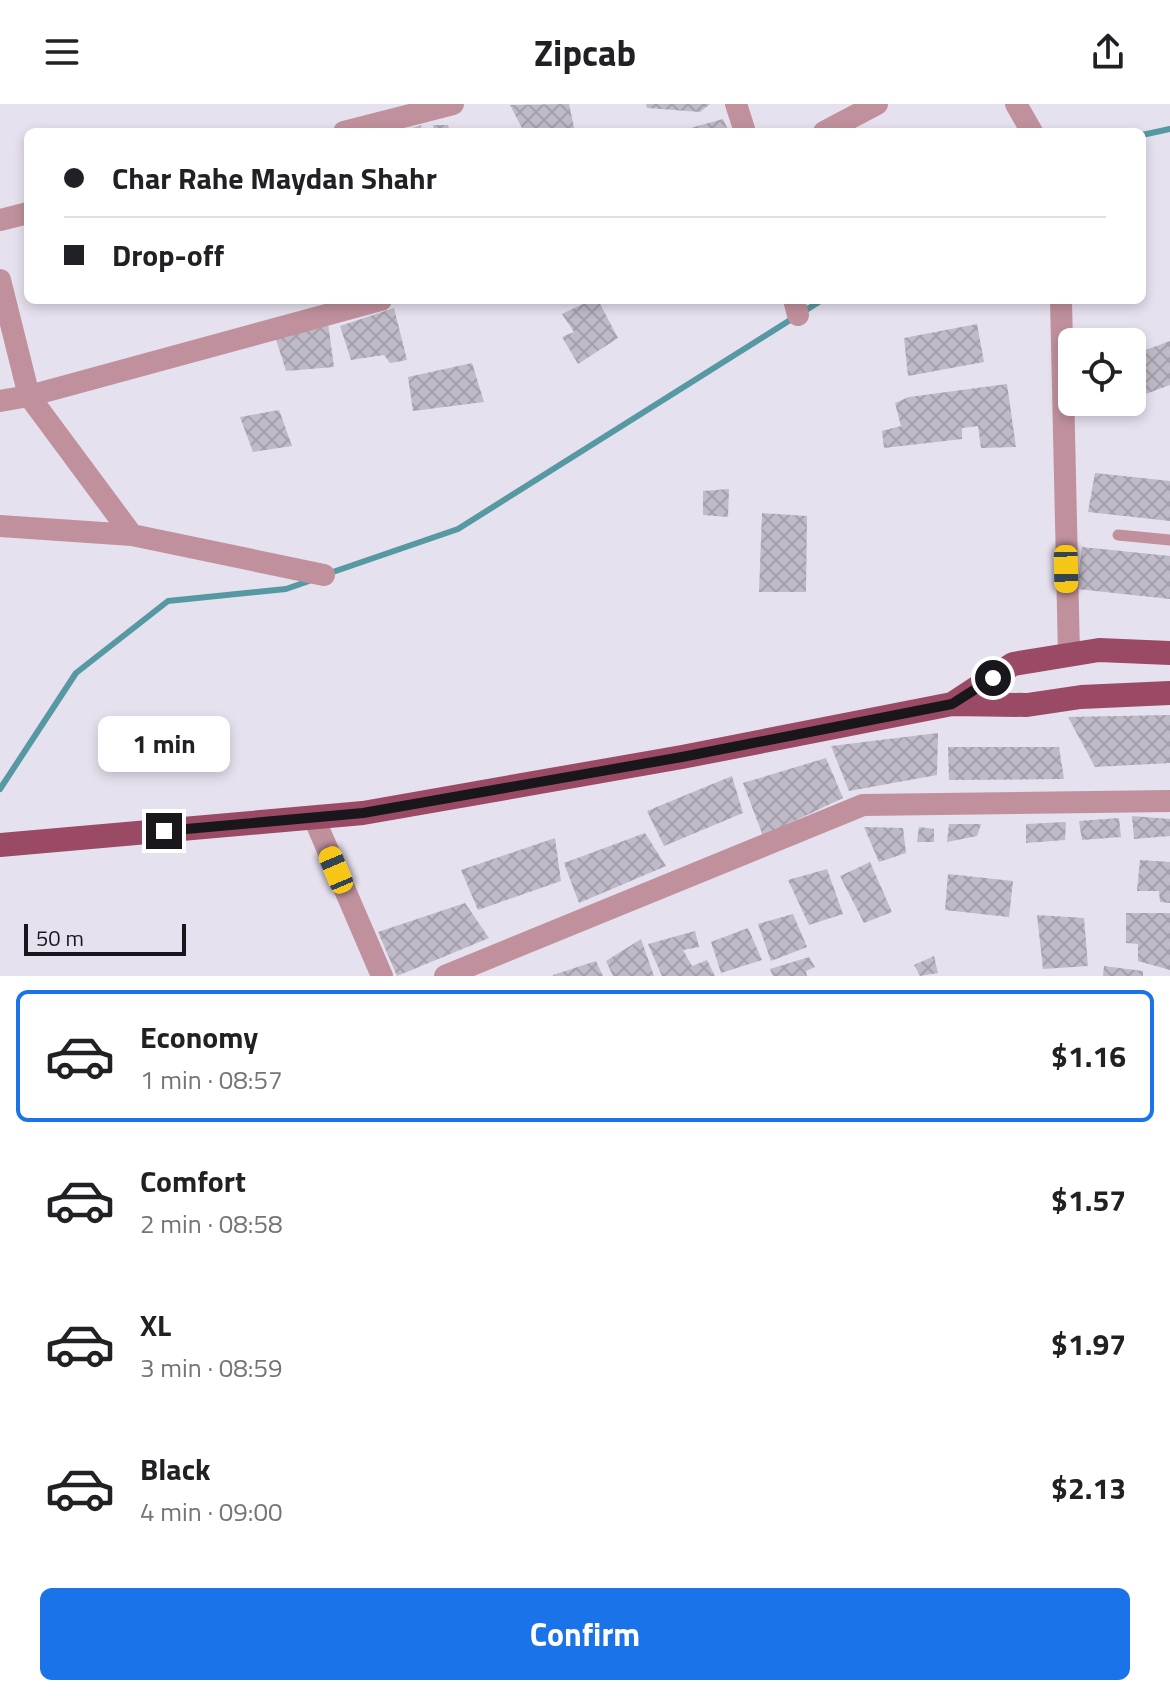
<!DOCTYPE html>
<meta charset="utf-8">
<style>
:root{--surface:#fff;--page:#f6f6f6;--text:#202124;--muted:#757577;--line:#e0e0e0;--accent:#1a73e8}
body{margin:0;font-family:"Titillium Web",sans-serif;background:var(--page);color:var(--text);height:100vh;display:flex;flex-direction:column;font-size:30px;white-space:nowrap}
*{box-sizing:border-box;margin:0}
p{font-size:26px;color:var(--muted)}
.icon{flex:none;width:44px;height:44px;fill:none;stroke:currentColor;stroke-width:2;stroke-linecap:round;stroke-linejoin:round}
.map{position:relative;height:872px;overflow:hidden}
.drawer{display:flex;flex-direction:column;background:var(--surface);flex:1}
.drawer>*{flex:none}
.hud{position:absolute;left:24px;top:24px;width:1122px;height:176px;border-radius:12px;box-shadow:0 4px 12px #0003;display:grid;align-content:center;height:176px;padding:0 40px;background:var(--surface)}
.tools{position:absolute;left:1058px;top:224px;display:grid;gap:16px}
.tools a{display:grid;place-items:center;width:88px;height:88px;border-radius:12px;background:var(--surface);box-shadow:0 4px 12px #0003;font-size:40px}
.scale{position:absolute;left:24px;bottom:20px;width:162px;box-sizing:border-box;padding-left:8px;border:4px solid #19171c;border-top:0;font-size:22px;line-height:28px;white-space:nowrap;color:#19171c;-webkit-text-stroke:6px #e6e1ee;paint-order:stroke}
.end{position:absolute;width:36px;height:36px;margin:-18px;border:10px solid #19171c;background:#fff;box-shadow:0 0 0 4px #fff}
.from{border-radius:50%}
.bubble{position:absolute;height:56px;border-radius:12px;background:var(--surface);box-shadow:0 4px 12px #0003;font-size:26px;font-weight:700;line-height:56px;text-align:center}
.car{position:absolute;width:24px;height:48px;margin:-24px -12px;border-radius:10px;box-shadow:0 0 6px 2px #0007;background:linear-gradient(#f5c518 24%,#345 0 40%,#f5c518 0 76%,#345 0 86%,#f5c518 0)}
.hud b{display:flex;align-items:center;gap:28px;height:76px;font-size:30px}
.hud b+b{border-top:2px solid var(--line)}
.hud i{width:20px;height:20px;background:var(--text)}
ul{padding:14px 0 0;list-style:none}
li{display:flex;align-items:center;gap:24px;height:132px;margin:0 16px 12px;padding:0 24px;border:4px solid transparent;border-radius:12px}
li div{flex:1}
li b{display:block;font-size:30px}
li em{font-style:normal;font-weight:700}
li.active{border-color:var(--accent)}
li>.icon{width:72px;height:72px;stroke-width:1.5}
.action{display:flex;gap:16px;margin-top:auto;padding:16px 40px}
.action a{flex:1;height:92px;border-radius:12px;background:var(--accent);color:#fff;font-size:32px;font-weight:700;line-height:92px;text-align:center}
header{display:flex;justify-content:space-between;align-items:center;height:104px;padding:0 40px;background:var(--surface);font-size:36px;font-weight:700}
.map>svg:first-child{display:block}
.lines{fill:none;stroke-linecap:round;stroke-linejoin:round}
.stream{stroke:#5699a2;stroke-width:6}
.building{fill:url(#building-cross-hatch)}
.service{stroke:#c0919d;stroke-width:11}
.minor{stroke:#c0919d;stroke-width:22}
.primary{stroke:#9a4a64;stroke-width:24}
.route{stroke:#19171c;stroke-width:10}
</style>
<header><svg class="icon" aria-label="menu" viewBox="0 0 24 24"><path d="M4 6h16M4 12h16M4 18h16"/></svg>Zipcab<svg class="icon" aria-label="share" viewBox="0 0 24 24"><path d="M12 15V3M7 8l5-5 5 5M5 13v7h14v-7"/></svg></header>
<div class="map">
<svg width="1170" height="872" viewBox="0 0 1170 872">
<defs>
<pattern id="building-cross-hatch" width="8" height="8" patternUnits="userSpaceOnUse" patternTransform="scale(2)"><rect width="8" height="8" fill="#bfbac7"/><path d="M0 0l8 8M0 8l8-8" fill="none" stroke="#a49faa"/></pattern>
</defs>
<rect width="100%" height="100%" fill="#e6e1ee"/>
<g class="lines">
<!-- stream -->
<path class="stream" d="M1142,31l28,-6
M327,470l131,-45 364,-229
M0,685l76,-116 92,-72 118,-12 23,-8"/>
</g>
<!-- building -->
<path class="building" d="M569,0l6,28h-51l-14,-27z
M646,0h64l-10,8 -53,-4z
M723,15l6,13h-49v-1z
M421,21l1,7h-12l-1,-3z
M433,21h15l2,7h-16z
M591,196h7l20,38 -40,26 -16,-27 12,-5 -12,-18z
M394,204l13,52 -17,3 -6,-8 -33,5 -11,-34z
M328,219l6,44 -48,4 -12,-38z
M977,220l7,38 -76,14 -4,-38z
M1170,237v44l-38,14v-44z
M472,259l12,39 -71,9 -5,-34z
M1007,280l9,63 -35,1 -3,-22 -16,2v11l-78,9 -2,-17 19,-5 -6,-23 14,-6z
M1089,298h33l-33,12z
M279,306l13,36 -39,6 -13,-35z
M1095,369l75,8v40l-82,-9z
M729,385l-1,28 -25,-2v-24z
M762,409l45,3 -1,76h-47z
M1082,443l88,9v43l-93,-10z
M1170,611v48l-75,4 -27,-50z
M938,629l-1,42 -88,16 -18,-45z
M948,643h111l5,32 -115,1z
M826,654l17,40 -80,38 -20,-53z
M732,672l11,37 -79,33 -17,-35z
M1132,712l38,3v17l-36,3z
M1119,714l2,19 -39,3 -3,-19z
M1066,718l-1,18 -39,3v-19z
M949,720h32l-4,12 -30,6z
M864,723l39,1 3,25 -27,9z
M919,723l15,2v13h-17z
M645,729l21,33 -87,37 -15,-40z
M555,734l6,43 -83,29 -17,-40z
M1140,756l30,2v41l-10,-1 -1,-11h-22z
M870,758l22,50 -28,11 -24,-47z
M827,765l16,45 -34,11 -21,-45z
M948,770l65,7 -4,36 -64,-7z
M465,799l24,35 -92,38 -19,-44z
M1126,809h44v57l-32,-9v-17l-12,-1z
M793,810l14,33 -36,14 -13,-37z
M1037,811l47,3 4,48 -45,3z
M748,824l14,32 -41,13 -10,-31z
M695,827l4,16 -16,3 9,16 15,-6 8,16h-53l-14,-32z
M641,835l13,37h-41l-7,-15z
M934,852l4,17 -18,3 -6,-11z
M809,853l6,10 -9,4 1,5h-34l-3,-7z
M596,857l7,15h-50v-1z
M1104,862l39,5v5h-40z"/>
<g class="lines">
<!-- service -->
<path class="service" d="M1118,431l52,5"/>
<!-- minor -->
<path class="minor" d="M736,0l9,28
M1016,0l16,28
M344,28l109,-28
M824,28l53,-28
M0,116l28,-7
M0,176l29,116 103,139 -132,-9
M794,196l4,15
M1061,196l8,354
M0,297l29,-5 352,-96
M132,431l192,40
M314,714l68,158
M445,872l418,-171 307,-4"/>
<!-- primary -->
<path class="primary" d="M952,600l61,-40 86,-14 71,3
M0,741l363,-32 319,-56 270,-53 75,1 54,-8 89,-4"/>
</g>
<g class="lines">
<!-- route -->
<path class="route" d="M164,727l199,-18 319,-56 270,-53 41,-26"/>
</g>
</svg>
<div class="tools">
<a><svg class="icon" aria-label="locate" viewBox="0 0 24 24"><circle cx="12" cy="12" r="6"/><path d="M12 2v4M12 18v4M2 12h4M18 12h4"/></svg></a>
</div>
<div class="scale">50 m</div>
<i class="end from" style="left:993px;top:574px"></i>
<i class="end" style="left:164px;top:727px"></i>
<div class="bubble" style="left:98px;top:612px;width:132px">1 min</div>
<i class="car" style="left:1066px;top:465px;rotate:179deg"></i>
<i class="car" style="left:336px;top:766px;rotate:337deg"></i>
<div class="hud">
<b><i class="from"></i>Char Rahe Maydan Shahr</b>
<b><i></i>Drop-off</b>
</div>
</div>
<section class="drawer">
<ul>
<li class="active"><svg class="icon" aria-label="car" viewBox="0 0 24 24"><path d="M5 17H2v-5l4-1 3-4h7l3 4 3 1v5h-3M9 17h6M6 11h13"/><circle cx="7" cy="17" r="2"/><circle cx="17" cy="17" r="2"/></svg><div><b>Economy</b><p>1 min · 08:57</p></div><em>$1.16</em></li>
<li><svg class="icon" aria-label="car" viewBox="0 0 24 24"><path d="M5 17H2v-5l4-1 3-4h7l3 4 3 1v5h-3M9 17h6M6 11h13"/><circle cx="7" cy="17" r="2"/><circle cx="17" cy="17" r="2"/></svg><div><b>Comfort</b><p>2 min · 08:58</p></div><em>$1.57</em></li>
<li><svg class="icon" aria-label="car" viewBox="0 0 24 24"><path d="M5 17H2v-5l4-1 3-4h7l3 4 3 1v5h-3M9 17h6M6 11h13"/><circle cx="7" cy="17" r="2"/><circle cx="17" cy="17" r="2"/></svg><div><b>XL</b><p>3 min · 08:59</p></div><em>$1.97</em></li>
<li><svg class="icon" aria-label="car" viewBox="0 0 24 24"><path d="M5 17H2v-5l4-1 3-4h7l3 4 3 1v5h-3M9 17h6M6 11h13"/><circle cx="7" cy="17" r="2"/><circle cx="17" cy="17" r="2"/></svg><div><b>Black</b><p>4 min · 09:00</p></div><em>$2.13</em></li>
</ul>
<div class="action"><a>Confirm</a></div>
</section>
